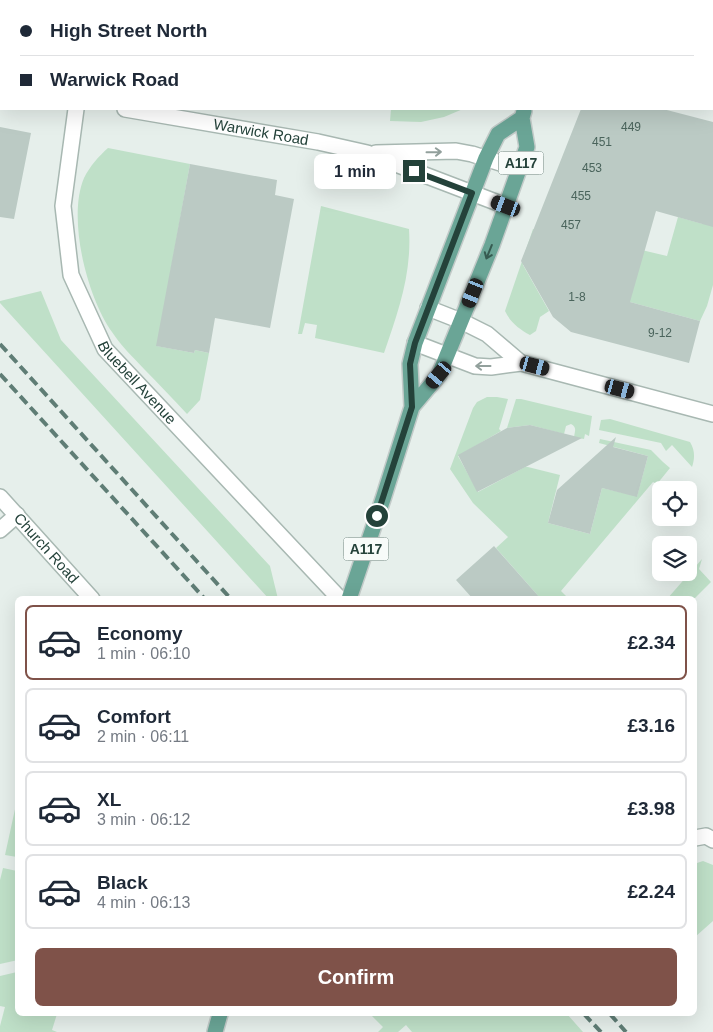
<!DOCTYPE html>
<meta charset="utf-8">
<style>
:root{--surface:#fff;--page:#f6f6f7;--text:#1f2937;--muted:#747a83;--line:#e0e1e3;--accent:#7f5249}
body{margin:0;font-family:Arial,sans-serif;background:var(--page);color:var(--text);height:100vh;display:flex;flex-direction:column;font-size:19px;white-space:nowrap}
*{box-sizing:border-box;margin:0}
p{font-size:16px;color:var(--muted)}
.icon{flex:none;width:28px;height:28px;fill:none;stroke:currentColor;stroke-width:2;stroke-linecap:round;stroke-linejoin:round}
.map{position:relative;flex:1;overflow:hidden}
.sheet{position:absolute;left:15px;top:596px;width:682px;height:420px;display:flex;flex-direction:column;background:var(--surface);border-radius:8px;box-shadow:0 5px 20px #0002}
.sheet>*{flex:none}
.top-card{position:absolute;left:0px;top:0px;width:714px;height:110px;box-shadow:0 5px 20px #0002;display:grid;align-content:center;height:110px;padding:0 20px;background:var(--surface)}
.buttons{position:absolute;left:652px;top:481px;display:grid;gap:10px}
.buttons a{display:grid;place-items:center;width:45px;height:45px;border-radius:8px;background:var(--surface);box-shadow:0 5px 20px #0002;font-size:25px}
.end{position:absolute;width:22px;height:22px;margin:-11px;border:6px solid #24423a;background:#fff;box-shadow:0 0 0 2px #fff}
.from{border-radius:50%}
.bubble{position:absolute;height:35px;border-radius:8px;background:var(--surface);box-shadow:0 5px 20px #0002;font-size:16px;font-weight:600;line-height:35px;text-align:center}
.car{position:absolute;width:15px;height:30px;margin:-15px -8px;border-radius:6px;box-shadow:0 0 4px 1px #0007;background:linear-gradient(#222 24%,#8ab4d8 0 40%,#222 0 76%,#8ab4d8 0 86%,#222 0)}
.top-card b{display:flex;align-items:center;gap:18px;height:48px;font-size:19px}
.top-card b+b{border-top:1px solid var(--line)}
.top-card i{width:12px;height:12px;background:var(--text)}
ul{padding:9px 0 0;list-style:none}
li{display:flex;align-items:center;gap:15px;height:75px;margin:0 10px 8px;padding:0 10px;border:2px solid var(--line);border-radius:8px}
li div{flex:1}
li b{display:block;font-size:19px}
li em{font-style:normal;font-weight:600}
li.active{border-color:var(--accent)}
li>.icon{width:45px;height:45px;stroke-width:1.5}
.primary-button{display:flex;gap:10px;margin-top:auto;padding:10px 20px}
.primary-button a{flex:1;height:58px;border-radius:8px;background:var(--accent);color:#fff;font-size:20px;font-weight:600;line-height:58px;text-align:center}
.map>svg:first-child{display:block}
.green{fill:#bfe0c8}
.building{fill:#bbcac4}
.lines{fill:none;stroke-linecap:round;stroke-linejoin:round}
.street-casing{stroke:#a8b8b2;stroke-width:18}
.primary-casing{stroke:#c2cac8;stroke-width:18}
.street{stroke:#fff;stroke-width:15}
.primary{stroke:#6aa596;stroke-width:15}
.rail{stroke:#5f7d75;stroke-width:4;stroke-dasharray:10 5;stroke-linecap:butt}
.oneway{stroke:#92a09c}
.oneway2{stroke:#365b51}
.route{stroke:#24423a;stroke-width:6}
.labels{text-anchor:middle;stroke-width:4;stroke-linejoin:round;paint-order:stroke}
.number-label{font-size:12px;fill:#4a645c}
.shield{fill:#f7fbf9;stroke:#637a73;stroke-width:1}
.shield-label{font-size:14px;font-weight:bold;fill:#24423a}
.street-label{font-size:15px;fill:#24423a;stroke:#f7fbf9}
</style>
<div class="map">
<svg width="713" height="1032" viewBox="0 0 713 1032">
<rect width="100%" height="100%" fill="#e6efeb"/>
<!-- green -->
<path class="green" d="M129,0h400l4,1h-397z
M391,109h72l-19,8 -23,5 -31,-1z
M108,148l82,16 -33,182 37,7 1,-3 14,3 -9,47 -13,14c-14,-15 -28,-30 -42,-44 -12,-13 -24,-24 -33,-38 -25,-35 -45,-114 -28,-154 6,-12 15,-22 24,-30z
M321,206l88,23c3,45 -11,83 -25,124l-69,-15 2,-13 -12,-2 -3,11h-4z
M678,217l25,7 10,-4v65l-6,21 -7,15 -107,-29 -33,-47 -37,20 26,46 -9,6 -4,14 -6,4c-11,-6 -20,-13 -25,-24l28,-82 79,14 55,13z
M41,291l20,49 209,226 8,33h-9l-269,-296v-2z
M487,397h10l11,2 -9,30 2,2 -43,25 20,36 47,-25h3l32,8 -12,48 42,11 12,-46 35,8 11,-40 -49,-13 1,-4 51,11 12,12 7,6 -13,16 -4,-2 -92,109 8,8h-28l-45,-51 12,-11 -35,-34 -23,-34 23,-61 4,-6z
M516,399h5l71,17 -3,20 -4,-2 -1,5 -10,-2c1,-6 3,-10 -3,-13l-5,2 -2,8 -34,-9 -23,3z
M610,419l80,23c5,8 5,16 2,25l-20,-22 -6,6 -5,-8 -62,-13 2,-10z
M702,559l-3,10 12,13 -17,17h-27z
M17,800v57l-12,-2z
M703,861l10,4v56l-18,16v-75l2,1z
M3,868l14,3 1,89 -18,4v-84z
M17,972l1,42h39l-5,16 5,2h-57v-6l5,-19 -5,-1v-30z
M374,1014h193l16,18h-171l-6,-7 -8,7h-20l5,-5 -11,-11z"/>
<!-- building -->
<path class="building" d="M581,109h82l50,13v105l-57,-16 -26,91 70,19 -11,42 -118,-31 -18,-15 -32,-56z
M0,127l31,6 -17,86 -14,-2z
M190,164l87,16 -2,15 19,4 -24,129 -55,-10 -6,35 -14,-3 -1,3 -38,-7z
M530,425l52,13 -105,54 -19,-37 49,-27z
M616,437l-3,10 35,9 -11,41 -35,-9 -12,46 -42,-11 9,-33z
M494,546l47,53h-68l-17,-19z"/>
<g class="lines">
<!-- street casing -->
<g class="street-casing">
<g id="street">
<path d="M712,83h1"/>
<path d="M0,85l1,1"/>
<path id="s1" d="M76,109l-13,97 8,69 34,74 235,250"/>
<path id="s2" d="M125,109l193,33 49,11 139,53"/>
<path d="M376,153l80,-2 16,3 47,15"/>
<path d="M428,308l33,13 26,13 34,29"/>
<path d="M415,343l60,23 16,1 30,-4 192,51"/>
<path id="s3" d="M0,497l92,102"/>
<path d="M0,530l17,-15"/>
<path d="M695,838l11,-2 7,4"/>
</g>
</g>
<!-- primary casing -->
<g class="primary-casing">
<path id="primary" d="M568,1l1,-1
M412,407l27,-32 53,-130 35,-98 -5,-29 2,-7
M349,599l34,-100 29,-92 -2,-43 5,-21 71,-185 12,-24 24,-16
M215,1032l5,-18"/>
</g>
<!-- street -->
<use href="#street" class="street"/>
<!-- primary -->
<use href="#primary" class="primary"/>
<!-- rail -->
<path class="rail" d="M0,344l231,255
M0,374l205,225
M584,1014l17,18
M610,1014l16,18"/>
</g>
<!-- one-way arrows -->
<defs><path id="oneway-shaft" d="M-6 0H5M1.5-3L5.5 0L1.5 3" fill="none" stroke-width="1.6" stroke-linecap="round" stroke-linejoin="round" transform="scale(1.25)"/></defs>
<g class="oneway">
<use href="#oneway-shaft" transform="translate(434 152) rotate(-1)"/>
<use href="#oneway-shaft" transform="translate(483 366) rotate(-180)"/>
</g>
<use class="oneway2" href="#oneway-shaft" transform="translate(489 252) rotate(112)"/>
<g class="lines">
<!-- route -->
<path class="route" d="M377,516l35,-109 -2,-43 5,-21 57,-150 -58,-22"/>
</g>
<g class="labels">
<!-- number labels -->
<g class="number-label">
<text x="631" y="131">449</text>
<text x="602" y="146">451</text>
<text x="592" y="172">453</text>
<text x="581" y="200">455</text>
<text x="571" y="229">457</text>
<text x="577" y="301">1-8</text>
<text x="660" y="337">9-12</text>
</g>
<!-- shield labels -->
<g class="shield">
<rect x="498.5" y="151.5" width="45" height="23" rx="4"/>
<rect x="343.5" y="537.5" width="45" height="23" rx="4"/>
</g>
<g class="shield-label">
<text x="521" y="168">A117</text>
<text x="366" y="554">A117</text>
</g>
<!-- street labels -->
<g class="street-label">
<text dy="5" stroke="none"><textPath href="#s2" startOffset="138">Warwick Road</textPath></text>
<text dy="5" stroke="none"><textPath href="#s1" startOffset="295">Bluebell Avenue</textPath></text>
<text dy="5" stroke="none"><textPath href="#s3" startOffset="69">Church Road</textPath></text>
</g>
</g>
</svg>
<div class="buttons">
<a><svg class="icon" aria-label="locate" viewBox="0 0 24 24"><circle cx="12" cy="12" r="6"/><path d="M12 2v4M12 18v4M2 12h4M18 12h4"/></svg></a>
<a><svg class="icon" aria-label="layers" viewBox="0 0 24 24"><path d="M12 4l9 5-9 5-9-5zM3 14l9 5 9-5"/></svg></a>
</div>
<i class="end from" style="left:377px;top:516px"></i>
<i class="end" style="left:414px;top:171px"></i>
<div class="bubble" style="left:314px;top:154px;width:82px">1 min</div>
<i class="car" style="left:506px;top:206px;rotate:291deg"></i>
<i class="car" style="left:473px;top:293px;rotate:202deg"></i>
<i class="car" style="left:535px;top:366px;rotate:105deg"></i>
<i class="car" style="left:439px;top:375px;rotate:220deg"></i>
<i class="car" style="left:620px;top:389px;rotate:105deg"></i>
<div class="top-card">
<b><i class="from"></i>High Street North</b>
<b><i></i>Warwick Road</b>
</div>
<section class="sheet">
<ul>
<li class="active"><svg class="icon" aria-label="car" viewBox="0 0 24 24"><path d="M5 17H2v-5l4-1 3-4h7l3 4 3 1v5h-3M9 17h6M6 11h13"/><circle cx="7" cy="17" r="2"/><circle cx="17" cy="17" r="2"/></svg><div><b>Economy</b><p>1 min · 06:10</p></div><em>£2.34</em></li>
<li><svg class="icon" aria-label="car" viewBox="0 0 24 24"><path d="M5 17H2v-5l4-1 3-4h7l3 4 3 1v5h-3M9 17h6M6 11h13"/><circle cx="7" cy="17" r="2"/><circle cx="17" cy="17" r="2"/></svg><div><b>Comfort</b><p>2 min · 06:11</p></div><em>£3.16</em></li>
<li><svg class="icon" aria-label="car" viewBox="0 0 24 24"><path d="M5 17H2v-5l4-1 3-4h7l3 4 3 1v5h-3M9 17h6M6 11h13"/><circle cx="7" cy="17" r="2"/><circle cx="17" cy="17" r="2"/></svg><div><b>XL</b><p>3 min · 06:12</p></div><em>£3.98</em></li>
<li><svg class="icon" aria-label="car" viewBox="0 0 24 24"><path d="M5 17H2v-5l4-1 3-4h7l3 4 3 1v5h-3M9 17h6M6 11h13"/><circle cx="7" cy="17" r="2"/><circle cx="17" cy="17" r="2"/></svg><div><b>Black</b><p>4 min · 06:13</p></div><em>£2.24</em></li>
</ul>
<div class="primary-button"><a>Confirm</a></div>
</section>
</div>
